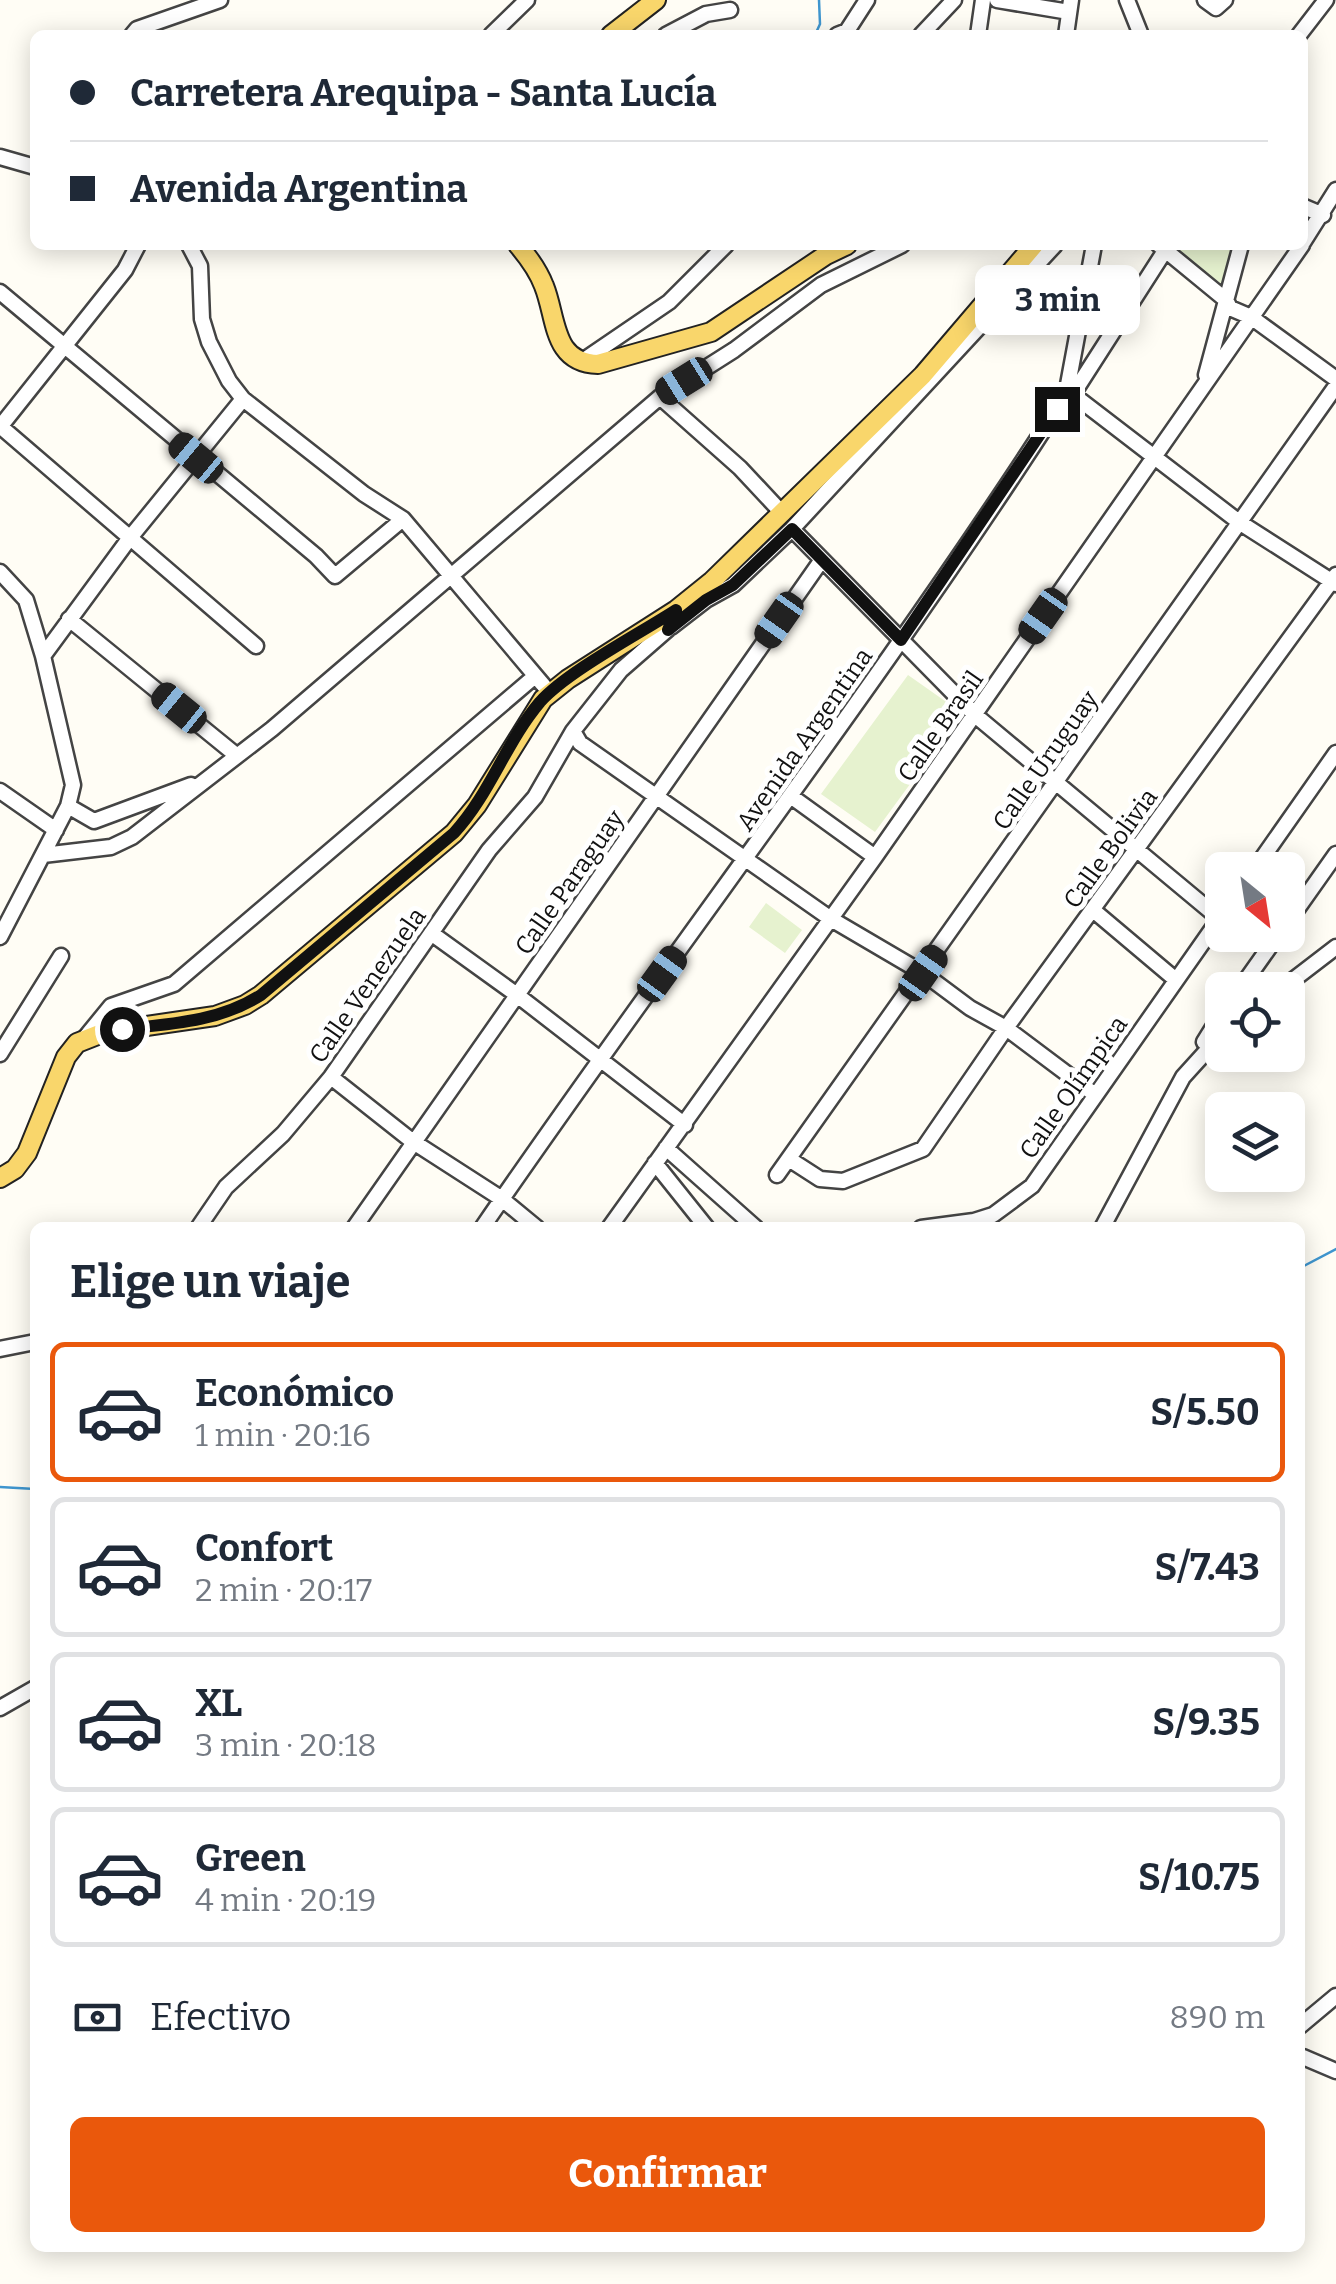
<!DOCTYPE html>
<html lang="es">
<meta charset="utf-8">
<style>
:root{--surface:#fff;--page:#f6f6f7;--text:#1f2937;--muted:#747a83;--line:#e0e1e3;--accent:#ea580c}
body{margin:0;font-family:Bitter,serif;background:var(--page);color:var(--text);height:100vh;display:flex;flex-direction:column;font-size:38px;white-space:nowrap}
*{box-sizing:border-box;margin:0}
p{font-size:32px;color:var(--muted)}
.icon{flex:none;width:55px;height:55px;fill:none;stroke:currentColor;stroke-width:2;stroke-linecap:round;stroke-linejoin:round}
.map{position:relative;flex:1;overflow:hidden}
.panel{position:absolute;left:30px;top:1222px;width:1275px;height:1030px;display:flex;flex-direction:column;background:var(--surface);border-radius:15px;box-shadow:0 5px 25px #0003}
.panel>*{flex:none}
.guide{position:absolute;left:30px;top:30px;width:1278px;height:220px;border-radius:15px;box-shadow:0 5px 25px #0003;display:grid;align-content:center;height:220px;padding:0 40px;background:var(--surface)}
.needle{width:65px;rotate:150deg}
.tools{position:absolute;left:1205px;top:852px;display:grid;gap:20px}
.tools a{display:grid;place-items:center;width:100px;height:100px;border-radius:15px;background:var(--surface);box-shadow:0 5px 25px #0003;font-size:50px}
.end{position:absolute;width:45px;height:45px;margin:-22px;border:12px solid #111;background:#fff;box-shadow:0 0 0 5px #fff}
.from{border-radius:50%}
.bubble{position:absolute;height:70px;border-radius:15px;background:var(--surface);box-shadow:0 5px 25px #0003;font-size:32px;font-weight:700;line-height:70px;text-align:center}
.car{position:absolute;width:30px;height:60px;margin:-30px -15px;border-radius:12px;box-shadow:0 0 8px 2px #0007;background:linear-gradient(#222 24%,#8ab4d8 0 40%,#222 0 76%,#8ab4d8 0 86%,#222 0)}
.guide b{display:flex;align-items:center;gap:35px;height:95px;font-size:38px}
.guide b+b{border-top:2px solid var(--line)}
.guide i{width:25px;height:25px;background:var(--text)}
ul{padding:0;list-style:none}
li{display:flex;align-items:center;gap:30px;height:140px;margin:0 20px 15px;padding:0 20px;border:5px solid var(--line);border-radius:15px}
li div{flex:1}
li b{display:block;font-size:38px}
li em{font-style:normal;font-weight:700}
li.selected{border-color:var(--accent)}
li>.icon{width:90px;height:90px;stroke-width:1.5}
h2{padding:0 40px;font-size:45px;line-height:120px}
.pay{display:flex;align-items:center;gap:25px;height:110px;padding:0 40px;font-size:38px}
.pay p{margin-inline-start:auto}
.cta{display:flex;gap:20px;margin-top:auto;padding:20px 40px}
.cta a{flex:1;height:115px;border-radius:15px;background:var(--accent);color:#fff;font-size:40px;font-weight:700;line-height:115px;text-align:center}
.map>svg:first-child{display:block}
.pitch{fill:#e6f2cf}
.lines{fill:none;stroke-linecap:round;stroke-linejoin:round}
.stream{stroke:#3f96cf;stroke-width:2.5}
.minor-casing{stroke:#444;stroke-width:19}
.major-casing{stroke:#222;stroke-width:22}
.minor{stroke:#fff;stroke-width:14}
.major{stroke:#f9d66b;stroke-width:18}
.route{stroke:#111;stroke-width:12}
.labels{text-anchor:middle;stroke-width:10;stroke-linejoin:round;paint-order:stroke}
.street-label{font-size:25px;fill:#111;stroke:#fff}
</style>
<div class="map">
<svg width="1336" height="2284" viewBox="0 0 1336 2284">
<rect width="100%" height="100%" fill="#fffdf5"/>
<!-- pitch -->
<path class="pitch" d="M1176,245h59l-11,41 -50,-38z
M908,675l54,38 -87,119 -54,-38z
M766,903l36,27 -17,23 -36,-26z"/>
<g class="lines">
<!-- stream -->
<path class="stream" d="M815,35l5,-11 -1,-24
M1300,1268l36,-19
M0,1487l35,2"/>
<!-- minor casing -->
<g class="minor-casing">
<path id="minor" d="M997,0l72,12
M1127,0l14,35
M1205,0l11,8 9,-8
M132,35l5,-6 83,-29
M491,35l36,-35
M666,35l40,-21 24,-4
M837,35l10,-4 20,-31
M921,35l33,-35
M978,35l5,-35
M1066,35l5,-35
M1299,35l27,-35
M0,157l35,10
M1302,206l21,9
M1302,244l34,-54
M189,245l11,21 2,53 7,23 20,39 14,18 121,95 39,25 147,174
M1159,245l67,55 4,8 21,9 85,62
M0,292l316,264 19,20 68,-57
M581,362l88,-60 57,-57
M1206,375l35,-130
M1067,390l172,132 97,62
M1073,394l95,-148
M660,397l80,71 43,46
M0,426l256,220
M0,427l125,-157 13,-25
M792,529l183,186 245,204
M0,572l26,28 17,56 30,129 -5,21 -68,131
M69,619l167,136
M671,627l35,-27 27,-15 59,-56 263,-284
M43,656l86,-117 114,-140
M573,731l7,12 251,176 92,54 47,35 36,20 88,66
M0,791l56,39
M792,797l83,60
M68,806l26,15 97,-36
M43,855l68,-8 21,-10 140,-108 388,-332 74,-47 87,-65 81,-40
M1254,870l82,-117
M1093,910l83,70
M1288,922l48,-68
M431,933l86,62 168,130
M1239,990l39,-55
M1280,990l56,-43
M84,1039l27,-33 63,-22 360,-307
M1204,1042l18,-29
M0,1054l61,-98
M331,1077l81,64 90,58 35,29
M666,1148l90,80
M789,1159l31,20 23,2 80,-32 83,-121 330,-453
M655,1163l52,65
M777,1175l559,-789
M198,1228l28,-41 57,-53 48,-57 158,-227 46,-53 38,-66 48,-61 47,-41 8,-19
M354,1228l467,-667
M482,1228c189,-276 394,-538 575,-819l10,-19 27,-145
M609,1228l266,-371 427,-612
M921,1228l53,-7 19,-6 39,-29 190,-271
M1102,1228l81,-151 39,-43
M0,1349l35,-7
M0,1708l35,-20
M1300,2026l36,-30
M1303,2057l33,14"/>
</g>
<!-- major casing -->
<g class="major-casing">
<path id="major" d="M611,35l45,-35
M518,245c11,13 20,25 26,41 13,32 8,77 54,78l113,-32 115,-77 21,-10
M0,1178l15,-9 12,-16 39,-96 11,-14 28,-11 110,-16 30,-11 16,-10 193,-162 23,-28 66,-106 25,-20 108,-69 36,-29 211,-206 111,-130"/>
</g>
<!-- minor -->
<use href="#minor" class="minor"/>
<!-- major -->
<use href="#major" class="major"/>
</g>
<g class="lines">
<!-- route -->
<path class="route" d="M122,1029c48,-5 97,-7 139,-34l193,-162c36,-39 52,-91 86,-131 28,-31 99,-68 136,-92l-8,20 38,-30 27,-15 59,-56 109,111 156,-231"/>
</g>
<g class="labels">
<!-- street labels -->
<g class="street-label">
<text transform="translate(940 726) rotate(-55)" y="9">Calle Brasil</text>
<text transform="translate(804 739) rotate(-55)" y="9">Avenida Argentina</text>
<text transform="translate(1045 760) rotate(-55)" y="9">Calle Uruguay</text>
<text transform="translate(1110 848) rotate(-54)" y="9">Calle Bolivia</text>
<text transform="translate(569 882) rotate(-55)" y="9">Calle Paraguay</text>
<text transform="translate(367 985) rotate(-55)" y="9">Calle Venezuela</text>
<text transform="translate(1073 1087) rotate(-55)" y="9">Calle Olímpica</text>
</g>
</g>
</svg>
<div class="tools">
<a><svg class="needle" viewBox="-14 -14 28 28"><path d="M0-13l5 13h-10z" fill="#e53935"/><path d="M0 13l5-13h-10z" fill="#747a83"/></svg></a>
<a><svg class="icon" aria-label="locate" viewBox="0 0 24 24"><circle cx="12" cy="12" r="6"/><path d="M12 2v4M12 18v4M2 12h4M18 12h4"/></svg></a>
<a><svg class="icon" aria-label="layers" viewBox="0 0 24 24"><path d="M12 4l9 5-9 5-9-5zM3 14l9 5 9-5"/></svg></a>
</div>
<i class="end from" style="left:122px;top:1029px"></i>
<i class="end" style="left:1057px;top:409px"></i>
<div class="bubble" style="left:975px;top:265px;width:165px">3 min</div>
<i class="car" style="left:684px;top:381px;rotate:238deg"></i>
<i class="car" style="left:196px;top:458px;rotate:310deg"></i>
<i class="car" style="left:1043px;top:616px;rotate:215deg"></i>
<i class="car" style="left:779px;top:620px;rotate:215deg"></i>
<i class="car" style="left:179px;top:708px;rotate:309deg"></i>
<i class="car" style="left:923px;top:973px;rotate:35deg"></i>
<i class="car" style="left:662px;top:974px;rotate:36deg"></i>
<div class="guide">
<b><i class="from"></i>Carretera Arequipa - Santa Lucía</b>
<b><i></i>Avenida Argentina</b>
</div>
<section class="panel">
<h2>Elige un viaje</h2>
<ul>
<li class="selected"><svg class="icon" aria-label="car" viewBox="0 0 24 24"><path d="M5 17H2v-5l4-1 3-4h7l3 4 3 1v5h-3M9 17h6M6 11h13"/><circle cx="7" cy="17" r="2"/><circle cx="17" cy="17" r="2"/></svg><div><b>Económico</b><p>1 min · 20:16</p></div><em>S/5.50</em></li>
<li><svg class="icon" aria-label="car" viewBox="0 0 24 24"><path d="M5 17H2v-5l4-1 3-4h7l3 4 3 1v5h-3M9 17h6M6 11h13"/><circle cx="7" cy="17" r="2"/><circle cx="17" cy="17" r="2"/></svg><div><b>Confort</b><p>2 min · 20:17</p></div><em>S/7.43</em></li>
<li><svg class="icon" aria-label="car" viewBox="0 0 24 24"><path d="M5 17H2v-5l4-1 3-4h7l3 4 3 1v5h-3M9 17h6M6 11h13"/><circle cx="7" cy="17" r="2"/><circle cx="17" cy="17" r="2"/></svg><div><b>XL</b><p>3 min · 20:18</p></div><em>S/9.35</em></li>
<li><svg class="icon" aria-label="car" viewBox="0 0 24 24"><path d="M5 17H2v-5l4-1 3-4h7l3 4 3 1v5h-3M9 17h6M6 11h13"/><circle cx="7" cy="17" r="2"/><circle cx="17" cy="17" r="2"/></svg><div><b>Green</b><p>4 min · 20:19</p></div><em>S/10.75</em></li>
</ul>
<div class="pay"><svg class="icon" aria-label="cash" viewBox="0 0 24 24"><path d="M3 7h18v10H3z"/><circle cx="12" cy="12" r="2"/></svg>Efectivo<p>890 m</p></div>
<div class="cta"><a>Confirmar</a></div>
</section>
</div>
